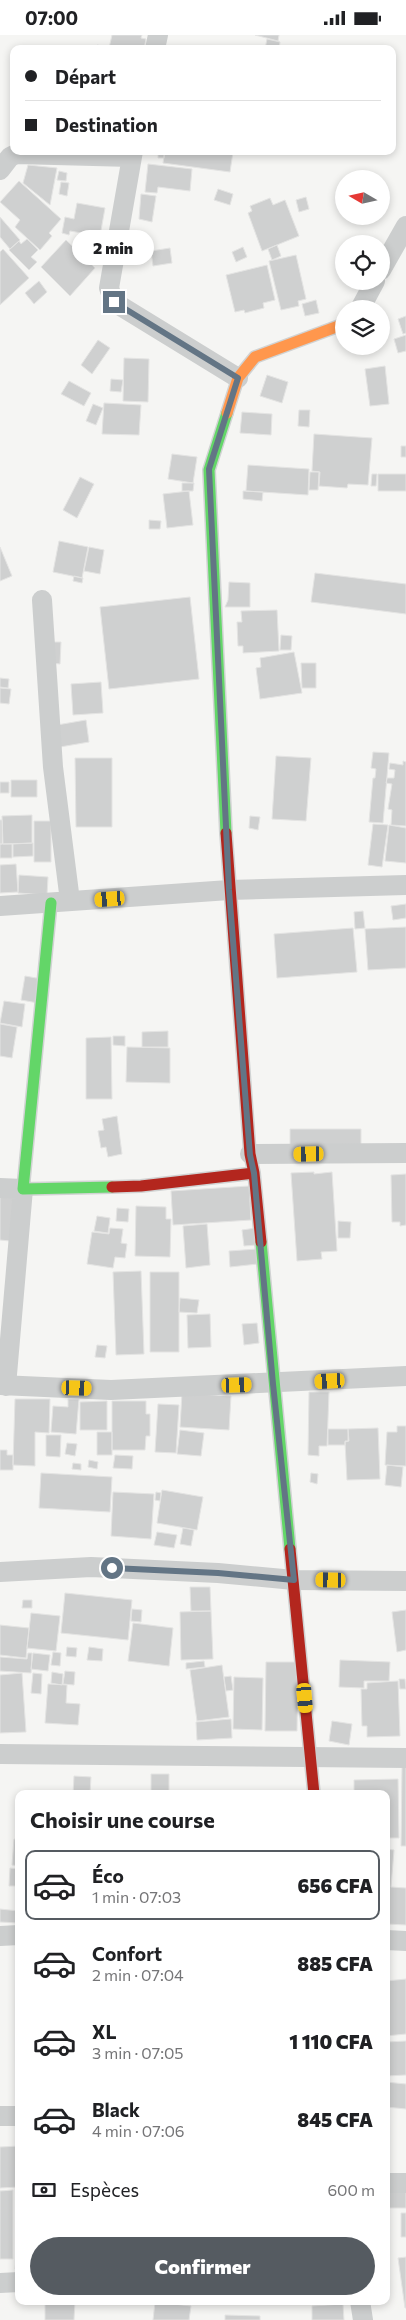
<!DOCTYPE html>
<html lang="fr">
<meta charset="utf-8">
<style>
:root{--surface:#fff;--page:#f6f6f6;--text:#202124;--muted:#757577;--line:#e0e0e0;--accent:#555b61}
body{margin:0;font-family:Commissioner,sans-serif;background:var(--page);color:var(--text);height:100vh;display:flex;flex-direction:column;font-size:19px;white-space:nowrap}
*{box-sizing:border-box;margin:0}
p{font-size:16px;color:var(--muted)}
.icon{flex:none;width:28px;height:28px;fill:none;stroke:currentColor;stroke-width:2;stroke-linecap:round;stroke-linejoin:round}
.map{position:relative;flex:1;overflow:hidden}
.drawer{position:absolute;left:15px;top:1755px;width:375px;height:515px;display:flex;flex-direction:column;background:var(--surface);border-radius:10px;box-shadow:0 2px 8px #0003}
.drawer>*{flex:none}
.top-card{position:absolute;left:10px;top:10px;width:386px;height:110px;border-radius:10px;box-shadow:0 2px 8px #0003;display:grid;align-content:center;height:110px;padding:0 15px;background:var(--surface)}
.needle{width:32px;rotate:279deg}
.buttons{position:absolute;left:335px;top:135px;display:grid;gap:10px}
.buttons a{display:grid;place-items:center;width:55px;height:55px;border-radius:50%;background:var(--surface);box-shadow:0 2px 8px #0003;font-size:25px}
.end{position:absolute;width:22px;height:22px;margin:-11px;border:6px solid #637585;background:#fff;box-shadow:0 0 0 2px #fff}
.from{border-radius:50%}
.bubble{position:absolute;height:35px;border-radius:18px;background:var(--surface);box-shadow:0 2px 8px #0003;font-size:16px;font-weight:800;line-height:35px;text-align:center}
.car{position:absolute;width:15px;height:30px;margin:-15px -8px;border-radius:6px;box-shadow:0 0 4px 1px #0007;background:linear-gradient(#f5c518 24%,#345 0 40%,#f5c518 0 76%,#345 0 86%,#f5c518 0)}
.top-card b{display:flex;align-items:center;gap:18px;height:48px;font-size:19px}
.top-card b+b{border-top:1px solid var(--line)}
.top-card i{width:12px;height:12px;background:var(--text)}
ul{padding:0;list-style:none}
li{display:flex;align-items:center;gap:15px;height:70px;margin:0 10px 8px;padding:0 5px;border:2px solid transparent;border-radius:10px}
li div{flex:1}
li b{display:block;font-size:19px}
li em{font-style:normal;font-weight:800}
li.on{border-color:var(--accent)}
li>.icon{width:45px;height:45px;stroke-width:1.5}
h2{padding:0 15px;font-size:22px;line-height:60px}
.pay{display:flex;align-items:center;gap:12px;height:55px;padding:0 15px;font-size:19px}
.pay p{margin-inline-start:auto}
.primary-button{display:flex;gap:10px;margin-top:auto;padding:10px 15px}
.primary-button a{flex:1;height:58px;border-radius:30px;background:var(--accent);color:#fff;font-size:20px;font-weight:800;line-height:58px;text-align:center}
.status{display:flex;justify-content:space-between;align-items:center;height:35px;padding:0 25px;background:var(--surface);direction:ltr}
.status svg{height:14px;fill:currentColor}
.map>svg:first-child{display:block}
.building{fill:#cfd0d0;stroke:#e4e4e3}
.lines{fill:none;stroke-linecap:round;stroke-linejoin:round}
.fast-casing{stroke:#d1d3d3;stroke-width:14}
.slow-casing{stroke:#d1d3d3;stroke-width:14}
.jam-casing{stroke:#d1d3d3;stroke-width:14}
.street{stroke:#cccece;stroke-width:20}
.fast{stroke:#63d668;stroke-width:11}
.slow{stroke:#ff974d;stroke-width:11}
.jam{stroke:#b3261e;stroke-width:11}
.route{stroke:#637585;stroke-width:6}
</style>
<div class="status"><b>07:00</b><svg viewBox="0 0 49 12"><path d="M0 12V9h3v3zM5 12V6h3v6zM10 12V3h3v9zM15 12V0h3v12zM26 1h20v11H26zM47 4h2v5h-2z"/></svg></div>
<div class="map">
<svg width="406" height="2285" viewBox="0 0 406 2285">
<rect width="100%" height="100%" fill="#f5f5f3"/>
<!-- building -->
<path class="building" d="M112,0h30l-1,3 5,1 -2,10h-47v-4l12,3z
M255,0h24l-1,6z
M267,4l13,3 -1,7h-14z
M158,116h6v7h-6z
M165,116l68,1 -3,20 -67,-9z
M148,129l44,5 -2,22 -32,-4 -1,6 -12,-1z
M28,130l29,3 -7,37 -27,-22z
M59,136l8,2 -1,8 -9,-1z
M19,146l42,38 -12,14 3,3 -12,14 -25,-23 5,-7 -20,-18z
M61,147l8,1 -2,13 -8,-2z
M218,154l15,5 -3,11 -16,-5z
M141,159l15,2 -4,26 -13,-3z
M306,162l3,12 -10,3 -3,-12z
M270,163l3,7 12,-5 14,36 -37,15 -14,-38 4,-2 -2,-5z
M77,168l28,5 -5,28 -30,-5 -1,4 -7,-2 3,-16 9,2z
M0,182l20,23 -10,9 -10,-12z
M27,204l11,11 -7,7 6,5 -8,8 -20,-20 10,-9 2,3z
M66,205l29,28 -25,28 -29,-29z
M82,205l5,10 -6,4 -6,-10z
M277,210l4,11 -9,4 -4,-11z
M243,212l4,10 -11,5 -4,-10z
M170,213l2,15 -19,3 -2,-15z
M3,214l26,29 -29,27v-53z
M296,220l10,44 -8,2 1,5 -18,4 -12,-49z
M267,230l8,35 -12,3 1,5 -19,5 -1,-3 -9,2 -9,-37z
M39,246l8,11 -13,12 -9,-11z
M316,265l3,13 -14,3 -3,-12z
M406,281v17l-3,1 -5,-15z
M406,300v16l-8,2 -4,-14z
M98,305l12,8 -18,26 -11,-9z
M124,323l25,1 -1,43 -25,-1z
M385,331l4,38 -19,2 -5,-37z
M267,340l21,7 -6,21 -22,-7z
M111,344l12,1 -2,12 -11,-1z
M69,346l22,12 -7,13 -23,-12z
M104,368l37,2 -2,30 -37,-1z
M93,369l10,4 -7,17 -10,-4z
M299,375h11l-1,17 -11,-1z
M242,377l30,2 -1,21 -31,-2z
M314,399l58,4 -4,47 -20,-1 -1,4 -28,-2 1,-14 -8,-1z
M401,411h5v11h-5z
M172,419l25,3 -4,26 -25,-4z
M248,430l61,4 -1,26 -62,-4z
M310,437h9l-1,18h-9z
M372,439h5l-1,12h-5z
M378,439h28v17h-28z
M80,442l14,7 -17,34 -14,-8z
M182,448h12l-1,8h-11z
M189,456l4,34 -26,3 -4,-34z
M243,456l20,1 -1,9 -19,-2z
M149,485l12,1 -1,8h-11z
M59,506l29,6 -6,31 -29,-6z
M0,512l12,29 -12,5z
M89,512l15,3 -4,24 -16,-3z
M315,538l91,11v30l-95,-12z
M74,541l9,2 -1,5 -9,-2z
M229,547l21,1v24h-25l3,-7z
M190,562l9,82 -90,10 -9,-82z
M277,575l2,41 -36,2v-7h-5l-1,-24h5l-1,-11z
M281,600l11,1 -1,14h-11z
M53,607h8l-1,22 -8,-1z
M294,617l8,41 -42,6 -4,-31 5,-1 -1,-9z
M301,628h15v25h-14z
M0,643l9,1 -1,9 -8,-1z
M101,647l2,31 -30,2 -2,-31z
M0,653l11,1 -2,15 -9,-1z
M86,685l3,22 -29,5 -3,-22z
M373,717l16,1 -6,70 -14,-1 4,-44h2l1,-9 -5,-1z
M276,721l35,2 -5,63 -34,-2z
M75,723h37v69h-36z
M403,726l3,1v64l-15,-1 1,-15 -4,-1 4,-25 -6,-1 1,-5h7l1,-8 -6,-1 1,-6 13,2z
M11,745h26v17h-26z
M0,747h9v11h-9z
M32,780v28l-29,1 -1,-28z
M250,781l10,1 -2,13 -9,-2z
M0,785h2v24h-2z
M34,786h17v41h-17z
M373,789l15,1 -6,42 -14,-2z
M389,790l17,3v35l-21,-2z
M33,808v13l-20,1v-13z
M0,809h12v14h-12z
M16,829l2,28 -18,1v-28z
M19,840l29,2 -1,18 -29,-2z
M406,869v14l-13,2 -2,-14z
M363,876l2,17 -10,1 -1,-17z
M406,892v41l-38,2 -3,-41z
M353,893l4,44 -80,6 -3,-44z
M25,941l17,3 -4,24 -17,-3z
M4,966l21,3 -3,23 -22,-4z
M0,989l17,3 -5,31 -12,-2z
M168,996v16h-26v-15z
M113,1001h12v10l-12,-1z
M111,1002l1,62h-26v-61z
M127,1012l43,1v35l-44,-1z
M117,1081l5,38 -14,3 -2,-10 -5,1 -3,-17 6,-1 -2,-11z
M290,1094h71v17l-71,-1z
M314,1137v2l18,-2 5,79 -16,1 1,7 -25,2 -6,-88z
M406,1139v51l-6,1v-4h-8l-1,-47z
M249,1151l2,34 -78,5 -2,-34z
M0,1161l16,2 -6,43 -10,-1z
M136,1171l30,1v12h5l-1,38 -35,-1z
M117,1173l12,1 -1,13 -12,-1z
M97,1181l13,2 -2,15 -14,-2z
M338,1186l13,1 -1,16h-12z
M207,1189l3,41 -24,3 -3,-42z
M110,1193l13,1 -2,14 6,1 -2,14 -10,-1 -2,11 -26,-4 5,-32 17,2z
M256,1193l1,17 -13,1 -2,-16z
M257,1214l1,15 -28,3 -1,-16z
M141,1236l3,83 -28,1 -3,-83z
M150,1237h29v80h-29z
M180,1263l19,2 -2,13 -18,-1z
M210,1279l1,33 -23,1 -1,-33z
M257,1288l2,20 -15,2 -2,-21z
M97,1310l10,1 -2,12 -10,-1z
M309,1357h20l-2,54h-8v10l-11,-1z
M182,1358l49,3 -2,34 -49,-3z
M15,1364h35l-1,34 -14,-1v34l-22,-1z
M68,1364h11l-3,35 -25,-2 2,-26 15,1z
M107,1366v29h-27v-28z
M112,1366h34v13h4v22h-4l-1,14h-33z
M158,1369l21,1 -3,48 -21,-1z
M397,1391h9v40l-21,-1 2,-33h10z
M378,1393l2,51 -33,1 -2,-38 4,-1 -1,-12z
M328,1394h20v12h-3v4h-17z
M180,1395l24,3 -3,23 -24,-2z
M97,1397h15v23h-15z
M46,1400h15l-1,22 -14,-1z
M67,1408l10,1 -2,12 -10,-2z
M0,1415h7v5h6v15h-13z
M115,1420l18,1 -1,13 -19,-1z
M89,1425l9,2 -1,7 -9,-2z
M73,1428l8,1v6l-9,-1z
M387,1430l16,2 -2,20 -16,-2z
M41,1438l71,4 -2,35 -71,-4z
M311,1438l7,1 -1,10 -7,-2z
M162,1455l41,7 -6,33 -40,-7z
M113,1457l41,2 -3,45 -40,-3z
M156,1457l5,1 -1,8 -5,-1z
M183,1493l11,2 -3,16 -11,-2z
M157,1497l20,3 -3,13 -20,-3z
M190,1552h20l1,24h-20z
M65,1558l67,7 -4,40 -67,-7z
M23,1565h9v8h-10z
M132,1574l10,1 -1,12 -10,-1z
M406,1575v40l-9,2 -5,-40z
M211,1576l2,48 -32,1 -1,-48z
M31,1578l29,3 -4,35 -29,-3z
M133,1588l40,5 -4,38 -41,-5z
M0,1590l29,3 -3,30 -26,-3z
M67,1612l10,1 -1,9 -10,-1z
M89,1612l14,2 -1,12 -15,-1z
M53,1617l8,1 -1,13 -9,-1z
M28,1618h4l-1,20 -31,-2v-14l27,2z
M33,1618l17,2 -2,16 -17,-2z
M340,1625l50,2 -1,19h-25v7l-25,-1z
M204,1626l1,6 -19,2v-6z
M266,1627h32l-1,69h-32z
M222,1630l7,52 -32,4 -7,-51z
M65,1636l10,1 -1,13 -11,-1z
M52,1637l11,2 -1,11 -11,-2z
M22,1638l4,59 -26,1v-58z
M33,1638l9,1 -1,20 -10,-1z
M231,1641l2,14 -7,1 -2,-14z
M234,1642l29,1 -1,52 -29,-1z
M399,1644h6l1,10h-6z
M398,1646l2,55 -33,1v-11h-5l-1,-37h6v-6z
M48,1649l19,1 -1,18 14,1 -2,21 -33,-2z
M231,1684l1,19 -35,2 -1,-18z
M332,1686l20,3 -3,21 -20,-4z
M402,1731h4v80h-5z
M151,1739h18v20h-18z
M74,1741l17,1 -1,17h-17z
M398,1744l1,59h-13v-44h-32v-14z
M14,1804l5,1v26l-7,-1z
M386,1814l8,1 -3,37 15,1v37l-20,-1z
M10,1833l9,1v17h-10z
M0,1874l19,2v12l-19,-1z
M406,1944v55l-20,2v-55z
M406,2006v34l-20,1v-34z
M386,2047l20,2v25l-20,-2z
M19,2111v41l-19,1v-41z
M13,2155v69h-13v-68z
M386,2155h20v18h-20z
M401,2178h5v24h-5z
M19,2195v39h-4z
M406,2222v51h-1l-7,-50z
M45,2266h30l-1,19h-29z
M155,2267l36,4 -2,14h-36z
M343,2269l1,16h-32v-14z
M225,2280l35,1v4h-35z"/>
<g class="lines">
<!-- fast casing -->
<g class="fast-casing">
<path id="fast" d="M226,798l-17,-363 18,-57
M51,868l-28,286 89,-2
M261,1207l29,307"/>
</g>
<!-- slow casing -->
<g class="slow-casing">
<path id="slow" d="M227,378l11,-35 17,-21 89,-33"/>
</g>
<!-- jam casing -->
<g class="jam-casing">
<path id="jam" d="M226,798l24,321 4,19 7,69
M112,1152l29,-1 113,-13
M290,1514l24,245"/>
</g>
<!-- street -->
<path class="street" d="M155,14l3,-14
M133,116l-24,137 5,14 124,76
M0,135l10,-13 6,-3 116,3
M381,235l25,-44
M360,274l15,-28
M42,565l11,167 17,134
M0,871l229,-16 177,-5
M250,1119l156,-1
M0,1153l23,1 -17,197
M0,1350l111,5 295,-14
M0,1537l91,-5 127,6 76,7 112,1
M0,1719l406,4
M0,1901l19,-1
M386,1905l20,1
M0,2081h19
M386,2148h20
M0,2248l19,-1
M360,2266l3,19"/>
<!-- fast -->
<use href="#fast" class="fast"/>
<!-- slow -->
<use href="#slow" class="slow"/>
<!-- jam -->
<use href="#jam" class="jam"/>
</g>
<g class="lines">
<!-- route -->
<path class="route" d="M112,1533l106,5 76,7 -21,-196 -19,-211 -4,-18 -21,-265 -20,-421 29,-91 -124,-76"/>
</g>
</svg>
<div class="buttons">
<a><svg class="needle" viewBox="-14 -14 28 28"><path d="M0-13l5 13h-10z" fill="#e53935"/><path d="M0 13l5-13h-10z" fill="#757577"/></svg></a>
<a><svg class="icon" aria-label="locate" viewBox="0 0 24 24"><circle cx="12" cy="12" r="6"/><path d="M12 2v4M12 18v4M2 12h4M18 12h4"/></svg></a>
<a><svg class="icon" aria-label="layers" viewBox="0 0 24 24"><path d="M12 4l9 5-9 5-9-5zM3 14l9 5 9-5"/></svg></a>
</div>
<i class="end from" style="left:112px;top:1533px"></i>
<i class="end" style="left:114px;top:267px"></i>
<div class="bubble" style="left:72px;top:195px;width:82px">2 min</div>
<i class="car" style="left:110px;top:864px;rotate:266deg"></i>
<i class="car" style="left:309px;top:1119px;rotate:269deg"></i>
<i class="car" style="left:330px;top:1346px;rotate:267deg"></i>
<i class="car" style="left:237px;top:1350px;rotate:88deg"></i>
<i class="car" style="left:77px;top:1353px;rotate:92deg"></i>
<i class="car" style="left:331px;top:1545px;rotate:271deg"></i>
<i class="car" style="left:305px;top:1663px;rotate:175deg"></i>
<div class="top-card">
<b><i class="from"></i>Départ</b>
<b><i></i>Destination</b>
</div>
<section class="drawer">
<h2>Choisir une course</h2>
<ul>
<li class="on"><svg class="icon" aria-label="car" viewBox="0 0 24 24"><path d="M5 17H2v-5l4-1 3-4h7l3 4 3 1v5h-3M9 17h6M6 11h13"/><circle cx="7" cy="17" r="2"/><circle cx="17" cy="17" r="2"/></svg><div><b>Éco</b><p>1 min · 07:03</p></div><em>656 CFA</em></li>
<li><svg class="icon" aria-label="car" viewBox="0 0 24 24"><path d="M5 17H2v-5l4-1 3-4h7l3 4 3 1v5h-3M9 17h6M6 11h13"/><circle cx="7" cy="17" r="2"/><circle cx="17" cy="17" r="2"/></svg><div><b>Confort</b><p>2 min · 07:04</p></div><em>885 CFA</em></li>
<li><svg class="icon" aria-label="car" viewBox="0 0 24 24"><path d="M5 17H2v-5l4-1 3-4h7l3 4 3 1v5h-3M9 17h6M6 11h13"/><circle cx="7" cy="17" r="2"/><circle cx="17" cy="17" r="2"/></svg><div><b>XL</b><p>3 min · 07:05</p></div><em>1 110 CFA</em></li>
<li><svg class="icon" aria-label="car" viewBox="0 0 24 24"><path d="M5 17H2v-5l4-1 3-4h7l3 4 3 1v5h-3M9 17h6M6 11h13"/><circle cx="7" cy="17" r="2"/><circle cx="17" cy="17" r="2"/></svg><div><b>Black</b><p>4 min · 07:06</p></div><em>845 CFA</em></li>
</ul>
<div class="pay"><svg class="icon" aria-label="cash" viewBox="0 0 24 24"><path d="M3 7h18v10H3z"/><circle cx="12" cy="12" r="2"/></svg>Espèces<p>600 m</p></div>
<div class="primary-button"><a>Confirmer</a></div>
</section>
</div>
